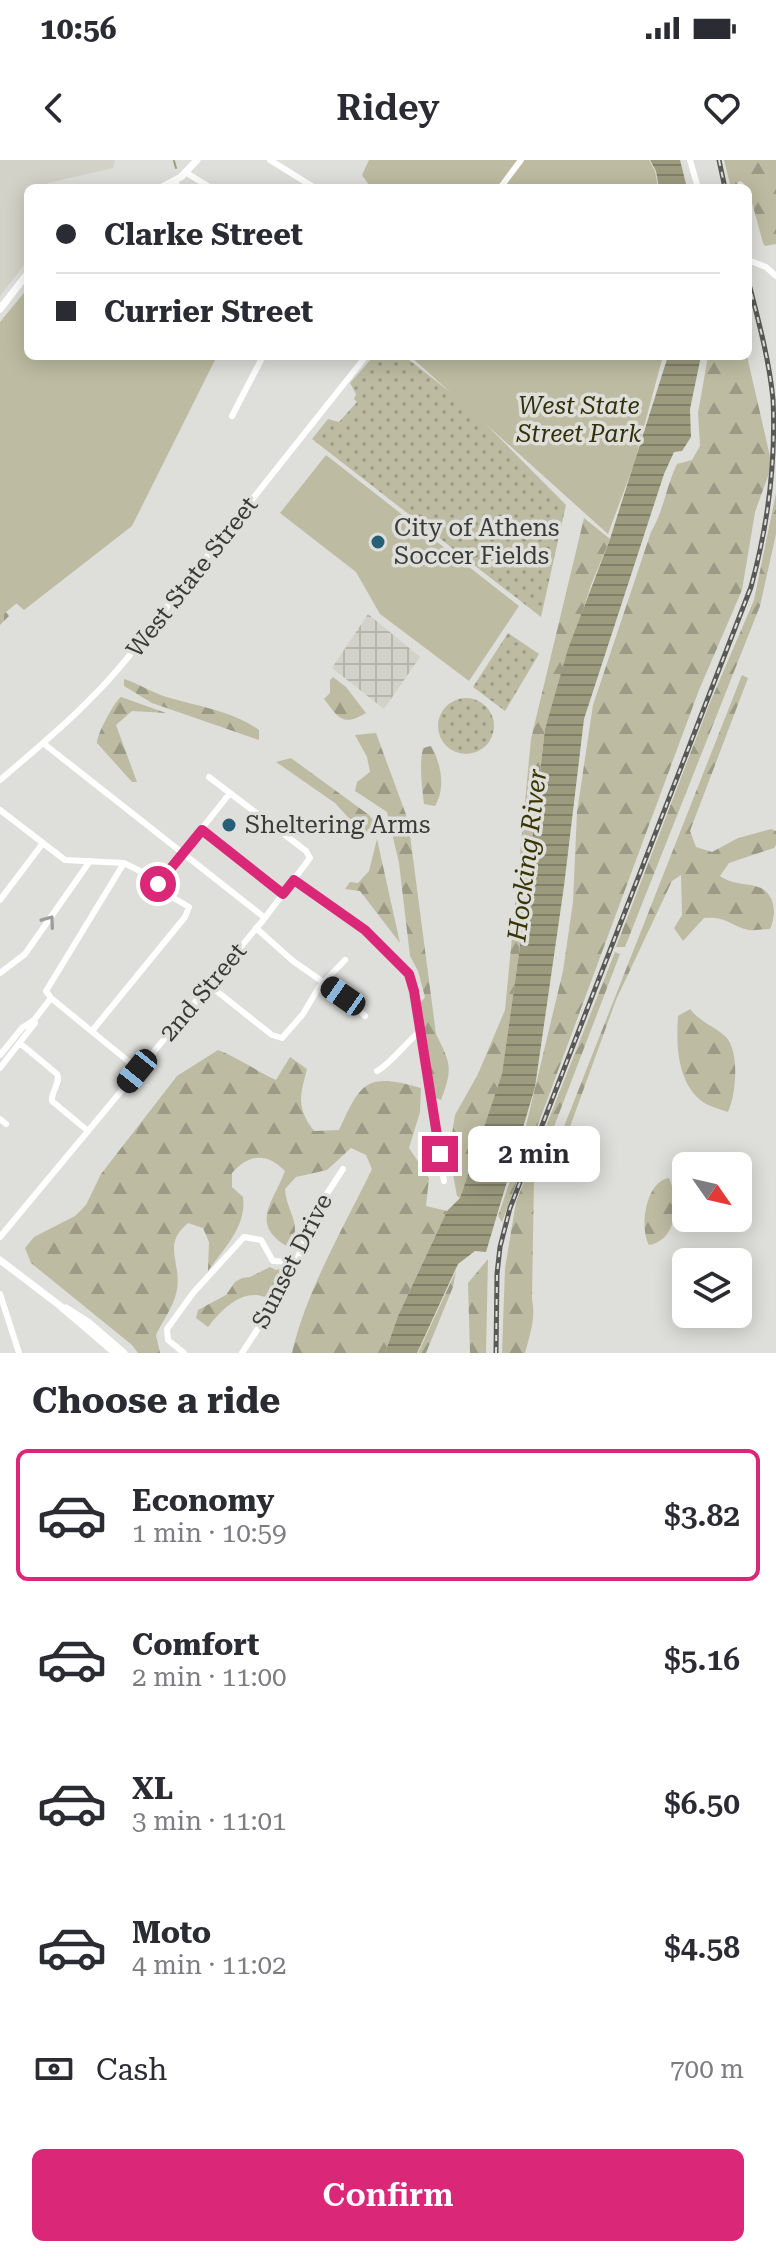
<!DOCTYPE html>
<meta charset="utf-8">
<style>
:root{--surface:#fff;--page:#f7f7f7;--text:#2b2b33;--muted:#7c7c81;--line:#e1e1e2;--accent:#db2777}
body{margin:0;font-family:"Roboto Serif",serif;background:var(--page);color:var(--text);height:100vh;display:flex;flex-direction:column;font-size:30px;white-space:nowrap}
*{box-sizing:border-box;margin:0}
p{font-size:26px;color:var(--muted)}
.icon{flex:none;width:44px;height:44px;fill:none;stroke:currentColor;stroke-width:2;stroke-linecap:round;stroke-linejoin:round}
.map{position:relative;height:1193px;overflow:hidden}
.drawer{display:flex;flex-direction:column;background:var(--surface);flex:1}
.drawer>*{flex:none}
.guide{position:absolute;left:24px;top:24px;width:728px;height:176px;border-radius:12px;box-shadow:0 4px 20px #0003;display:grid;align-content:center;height:176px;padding:0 32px;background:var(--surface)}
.needle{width:52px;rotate:124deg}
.tools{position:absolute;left:672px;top:992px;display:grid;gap:16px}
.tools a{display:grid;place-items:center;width:80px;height:80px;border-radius:12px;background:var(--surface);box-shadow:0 4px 20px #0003;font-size:40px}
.end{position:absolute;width:36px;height:36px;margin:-18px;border:10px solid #db2777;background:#fff;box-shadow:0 0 0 4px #fff}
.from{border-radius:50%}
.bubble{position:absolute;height:56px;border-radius:12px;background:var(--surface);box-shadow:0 4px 20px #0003;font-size:26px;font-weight:600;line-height:56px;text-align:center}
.car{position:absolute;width:24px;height:48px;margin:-24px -12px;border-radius:10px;box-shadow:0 0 6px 2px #0007;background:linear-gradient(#222 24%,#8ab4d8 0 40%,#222 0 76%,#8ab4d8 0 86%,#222 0)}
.guide b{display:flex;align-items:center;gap:28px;height:76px;font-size:30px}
.guide b+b{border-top:2px solid var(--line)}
.guide i{width:20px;height:20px;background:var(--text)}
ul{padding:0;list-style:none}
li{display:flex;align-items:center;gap:24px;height:132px;margin:0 16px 12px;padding:0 16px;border:4px solid transparent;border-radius:12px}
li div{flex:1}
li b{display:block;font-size:30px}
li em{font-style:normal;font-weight:600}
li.on{border-color:var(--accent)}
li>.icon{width:72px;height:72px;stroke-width:1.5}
h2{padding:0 32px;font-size:36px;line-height:96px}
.pay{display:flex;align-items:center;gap:20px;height:88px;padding:0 32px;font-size:30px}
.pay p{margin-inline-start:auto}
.cta{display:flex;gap:16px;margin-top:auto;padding:16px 32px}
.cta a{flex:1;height:92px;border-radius:12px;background:var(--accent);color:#fff;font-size:32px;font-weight:600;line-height:92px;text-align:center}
.status{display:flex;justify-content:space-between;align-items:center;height:56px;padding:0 40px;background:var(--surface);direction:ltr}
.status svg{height:22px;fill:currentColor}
header{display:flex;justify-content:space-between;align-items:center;height:104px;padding:0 32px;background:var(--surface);font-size:36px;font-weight:600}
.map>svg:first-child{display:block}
.built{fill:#d2d2c8}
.industrial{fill:url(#industrial-grid)}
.grass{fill:url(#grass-dots)}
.forest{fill:url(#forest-firs)}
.cemetery{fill:url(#cemetery-stones)}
.park{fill:#bdbca2}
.water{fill:url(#water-rules)}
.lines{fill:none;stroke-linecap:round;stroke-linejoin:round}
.stream{stroke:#9c9b7e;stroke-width:2}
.minor{stroke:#fff;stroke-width:6}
.major{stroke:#fff;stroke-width:7}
.rail-casing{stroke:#585856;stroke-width:5}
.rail{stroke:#dededb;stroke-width:2;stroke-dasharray:6;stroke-linecap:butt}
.oneway{stroke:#9c9c9c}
.route{stroke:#db2777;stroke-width:10}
.poi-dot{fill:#265f78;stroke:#dededb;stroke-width:3}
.labels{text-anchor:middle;stroke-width:7;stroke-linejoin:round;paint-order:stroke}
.park-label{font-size:24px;font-style:italic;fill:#323008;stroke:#dededb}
.poi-label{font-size:24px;fill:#3a3a39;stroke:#dededb;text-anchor:start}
.street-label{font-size:24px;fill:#3a3a39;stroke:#dededb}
.water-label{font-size:26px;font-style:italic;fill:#383500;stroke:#dededb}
</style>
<div class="status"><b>10:56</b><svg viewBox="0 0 49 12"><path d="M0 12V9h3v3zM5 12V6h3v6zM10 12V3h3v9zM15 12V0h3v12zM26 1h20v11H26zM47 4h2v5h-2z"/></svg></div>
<header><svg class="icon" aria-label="back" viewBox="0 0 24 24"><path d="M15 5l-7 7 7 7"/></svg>Ridey<svg class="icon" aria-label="heart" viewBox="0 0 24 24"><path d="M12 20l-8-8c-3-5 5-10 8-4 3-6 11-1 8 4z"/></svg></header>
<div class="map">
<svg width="776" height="1193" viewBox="0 0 776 1193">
<defs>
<pattern id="industrial-grid" width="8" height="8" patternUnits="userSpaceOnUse" patternTransform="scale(2)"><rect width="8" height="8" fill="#d2d2c8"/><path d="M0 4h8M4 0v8" fill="none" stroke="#b5b5ad"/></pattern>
<pattern id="grass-dots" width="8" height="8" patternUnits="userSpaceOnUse" patternTransform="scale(2)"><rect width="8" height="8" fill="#bdbca2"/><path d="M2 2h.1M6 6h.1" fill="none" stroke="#9b9a85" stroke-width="1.8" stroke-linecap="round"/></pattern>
<pattern id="forest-firs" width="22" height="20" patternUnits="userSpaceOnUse" patternTransform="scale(2)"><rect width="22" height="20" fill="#bdbca2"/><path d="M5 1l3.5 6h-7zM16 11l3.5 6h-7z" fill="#9b9a85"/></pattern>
<pattern id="cemetery-stones" width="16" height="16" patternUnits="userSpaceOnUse" patternTransform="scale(2)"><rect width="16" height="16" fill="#bdbca2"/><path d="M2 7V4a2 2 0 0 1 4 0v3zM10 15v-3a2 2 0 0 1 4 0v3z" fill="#9b9a85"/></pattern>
<pattern id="water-rules" width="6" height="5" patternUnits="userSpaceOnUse" patternTransform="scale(2)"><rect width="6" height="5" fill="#9c9b7e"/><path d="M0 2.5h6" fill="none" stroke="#807f68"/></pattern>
</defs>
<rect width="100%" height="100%" fill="#dededb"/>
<!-- built -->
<path class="built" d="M0,0h115l-2,8 -65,15 -5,5h-15v72l-28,36z"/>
<!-- industrial -->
<path class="industrial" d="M368,454l52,43 -36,52 -52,-41z"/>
<!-- grass -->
<path class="grass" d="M374,196h30l63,49 99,100 -25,112 -229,-178 16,-20 11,3 18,-20 -3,-3 2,-5 -6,-11z
M508,473l31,21 -34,57 -32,-24z
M438 566a28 28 0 1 1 56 0a28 28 0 1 1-56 0Z"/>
<!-- forest -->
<path class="forest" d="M724,0h52v84l-11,2 -2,-3 -15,-55 -7,-7 -3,1 -1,6h-6z
M708,196h39l25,109 -17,47 -13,78 -43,100 -197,532 -4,-6 21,-61 44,-184 10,-69 4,-90 16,-107 58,-173c13,-22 15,-45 26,-68l15,-4 8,-14 -2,-33z
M776,333v41l-16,72 -135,341h-9l93,-242 45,-105z
M584,358l26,21 -19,46 -46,144 -25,217 -18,129 -42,123 -3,-2 -8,-44 6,-37 23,-41 27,-64 26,-271z
M742,515l6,3 -58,153 6,16 16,5 26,-14 33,-9 5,2v14l-2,3 -45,15 -9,13c17,11 30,6 43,13 13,9 13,27 7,40 -7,0 -14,2 -21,1 -19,-4 -22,-14 -45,-12l-21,23 -9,-13 8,-13 -1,-40 -9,6 -56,119 -49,135 7,23 -5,23 -14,-7 -3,-17z
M333,517l13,10 20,26c-24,14 -27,5 -42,-14l6,-6v-13z
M124,519c16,5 30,15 46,19 31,9 62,13 89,32v10l-107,-37 -28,-17z
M121,537l45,16 -34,-2 -16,14 21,57h-5l-35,-39c0,-9 17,-41 24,-46z
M376,573l32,87 28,214c15,30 17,34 5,66l-5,-2 -19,-90 8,-11 -7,-26 -8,-15 -11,-93 -12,-51 -32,-21 2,-9 13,-10 -3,-15 -12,-22z
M431,586c10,17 15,42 4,60l-11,-2c-2,-17 -5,-40 -1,-56z
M291,598l78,57 5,6 -9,15 -30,-33 -59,-41z
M377,679l23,104 -40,-52 -15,-2 5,-7 8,1 11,-12z
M615,792l5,2 -86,225 -2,120c4,19 -2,35 -7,54h-23l3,-85 11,-66z
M690,849c12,15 25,17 36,28 14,15 10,58 2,75 -8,-3 -18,-5 -25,-10 -26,-19 -27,-57 -25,-86z
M218,890c21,8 38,21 58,30l14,-23 17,12c-7,27 -11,38 7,62l25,-1c22,-48 27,-58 82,-42l-1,24 -11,36 20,30 -3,28 21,5 -49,105 -13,37h-93c14,-62 52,-126 80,-184l-6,-14 -15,-7 -24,22 -31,7 -11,12c2,26 18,33 5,59 -42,-23 -17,-45 -5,-77 -18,-19 -37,-17 -53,2v14l11,10c4,29 -19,51 -35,74l1,-29 -6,-14 -15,-5c-28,23 -4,41 -12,71 -3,13 -14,28 -20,41l4,18h-22l-6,-8 -101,-82 -6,-15 9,-11 41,-21 11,-11 15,-31 76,-98z
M669,1018c10,23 9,62 -20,67 -10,-18 -3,-64 20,-67z
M488,1099l-2,94h-16l-2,-70z
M289,1106l-24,31c-23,-9 -44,13 -57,30l-12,-9 2,-8 28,-15 9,-13 7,-4 8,-1 20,-10 6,3z
M456,1111l-3,16 -27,66h-8z"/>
<!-- cemetery -->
<path class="cemetery" d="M0,429l18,13 -12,10 3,4 -9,9z"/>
<!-- park -->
<path class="park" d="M369,0h280l6,11 3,17h-287l-9,-13z
M28,128v68h189l-85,170 -108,84 -24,-21v-267z
M410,196h253l-29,108 -26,70z
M326,295l193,151 -50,75 -89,-67 -24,-42 -76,-59z"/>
<!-- water -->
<path class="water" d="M650,0h30l7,28h-28l-3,-17z
M668,196h33l-11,53 1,28 -9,14 -8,1 -10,22 -80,245 -20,167 -29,201 -49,165 -11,-1 -17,13 -41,89h-32l13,-37 49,-105 13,-13 42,-124 18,-128 25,-217 23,-80 42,-110z"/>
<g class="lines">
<!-- stream -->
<path class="stream" d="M174,1l2,7"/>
<!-- minor -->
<path class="minor" d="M270,0l45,28
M690,0l8,28
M185,12l26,16
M175,20l3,8
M500,28l21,-28
M748,100l18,7 10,9
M232,256l31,-60
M43,583l222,175
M0,620c53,-45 107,-90 147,-148l219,-276
M0,650l65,50 59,3 22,11 10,7 9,12 24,14 -4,10 -93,114
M202,670l81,64
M124,703l-78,128 5,7 88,72
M294,720l73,52 21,19 22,27 34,203
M158,724l72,-91
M0,740l43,-57
M256,768l37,33 50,35 22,20
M0,813l25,-19 65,-93
M209,825l63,50 10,3 21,-24 16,-27 26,-27
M21,884l36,30c4,9 -6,17 -5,27l36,30
M0,895l22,-27 12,-8
M0,908l35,-45 -1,-3 17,-22
M377,911c12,-6 30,-29 42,-39
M0,959l6,5
M0,1077l264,-318 46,-61 -4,-7 -97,-74
M0,1134l19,59
M184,1193l-16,-13 -1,-11 26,-36 51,-56 17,3 12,21 23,1
M242,1193l17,-26 15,-38 22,-27 21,-53 26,-40"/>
<!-- major -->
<path class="major" d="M160,28l21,-11 16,-17
M0,149l28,-36
M0,1100l59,45 56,48
M66,1148l22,14 36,31"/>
<!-- rail casing -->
<g class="rail-casing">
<path id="rail" d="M719,0l6,28
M496,1193l1,-79 3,-27 10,-39 241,-621c17,-62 25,-124 22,-188 -4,-40 -15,-80 -25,-119"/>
</g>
<!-- rail -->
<use href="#rail" class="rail"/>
</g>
<!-- one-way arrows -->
<defs><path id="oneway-chevron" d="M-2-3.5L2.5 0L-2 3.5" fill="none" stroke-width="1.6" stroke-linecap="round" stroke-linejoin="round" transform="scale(2)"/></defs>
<use class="oneway" href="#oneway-chevron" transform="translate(49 761) rotate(-54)"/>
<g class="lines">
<!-- route -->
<path class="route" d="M158,724l44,-54 81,64 11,-14 71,50 44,44 5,17 26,163"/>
</g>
<!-- markers -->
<g class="poi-dot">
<circle cx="378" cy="382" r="8"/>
<circle cx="229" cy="665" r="8"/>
</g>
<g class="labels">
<!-- park labels -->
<g class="park-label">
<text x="579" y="254">West State<tspan x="579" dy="28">Street Park</tspan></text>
</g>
<!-- poi labels -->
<g class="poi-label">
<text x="394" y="376">City of Athens<tspan x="394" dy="28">Soccer Fields</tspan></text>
<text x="245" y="673">Sheltering Arms</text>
</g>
<!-- street labels -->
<g class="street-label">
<text transform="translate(192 417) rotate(-52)" y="8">West State Street</text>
<text transform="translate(203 832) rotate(-50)" y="8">2nd Street</text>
<text transform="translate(292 1101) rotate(-63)" y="8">Sunset Drive</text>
</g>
<!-- water labels -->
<g class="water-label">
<text transform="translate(527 695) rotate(-83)" y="9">Hocking River</text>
</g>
</g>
</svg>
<div class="tools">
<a><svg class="needle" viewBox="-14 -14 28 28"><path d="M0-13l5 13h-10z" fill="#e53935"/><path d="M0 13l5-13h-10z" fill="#7c7c81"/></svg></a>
<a><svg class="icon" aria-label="layers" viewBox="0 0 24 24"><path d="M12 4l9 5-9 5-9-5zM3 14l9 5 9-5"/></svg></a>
</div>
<i class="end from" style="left:158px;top:724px"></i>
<i class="end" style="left:440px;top:994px"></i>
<div class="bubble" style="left:468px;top:966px;width:132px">2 min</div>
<i class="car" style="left:343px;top:836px;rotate:305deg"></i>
<i class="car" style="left:137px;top:911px;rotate:219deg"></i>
<div class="guide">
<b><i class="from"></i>Clarke Street</b>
<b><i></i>Currier Street</b>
</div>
</div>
<section class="drawer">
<h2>Choose a ride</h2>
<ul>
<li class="on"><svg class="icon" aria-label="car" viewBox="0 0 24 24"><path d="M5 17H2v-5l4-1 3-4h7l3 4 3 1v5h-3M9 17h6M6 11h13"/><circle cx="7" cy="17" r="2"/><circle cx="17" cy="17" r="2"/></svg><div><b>Economy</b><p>1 min · 10:59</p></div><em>$3.82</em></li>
<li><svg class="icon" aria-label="car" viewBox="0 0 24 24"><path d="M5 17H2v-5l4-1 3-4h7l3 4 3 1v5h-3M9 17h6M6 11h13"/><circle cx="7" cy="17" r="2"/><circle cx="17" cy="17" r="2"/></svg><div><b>Comfort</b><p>2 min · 11:00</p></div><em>$5.16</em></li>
<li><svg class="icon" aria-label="car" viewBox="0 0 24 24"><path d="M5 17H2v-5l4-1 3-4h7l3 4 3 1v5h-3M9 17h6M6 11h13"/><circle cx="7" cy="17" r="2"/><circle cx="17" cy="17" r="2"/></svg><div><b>XL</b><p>3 min · 11:01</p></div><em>$6.50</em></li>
<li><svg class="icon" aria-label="car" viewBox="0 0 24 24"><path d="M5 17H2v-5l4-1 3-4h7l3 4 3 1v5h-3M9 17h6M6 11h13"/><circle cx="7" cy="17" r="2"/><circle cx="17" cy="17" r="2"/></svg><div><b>Moto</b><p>4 min · 11:02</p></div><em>$4.58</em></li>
</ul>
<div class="pay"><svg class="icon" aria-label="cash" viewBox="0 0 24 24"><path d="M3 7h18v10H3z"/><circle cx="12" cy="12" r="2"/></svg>Cash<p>700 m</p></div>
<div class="cta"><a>Confirm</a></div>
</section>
